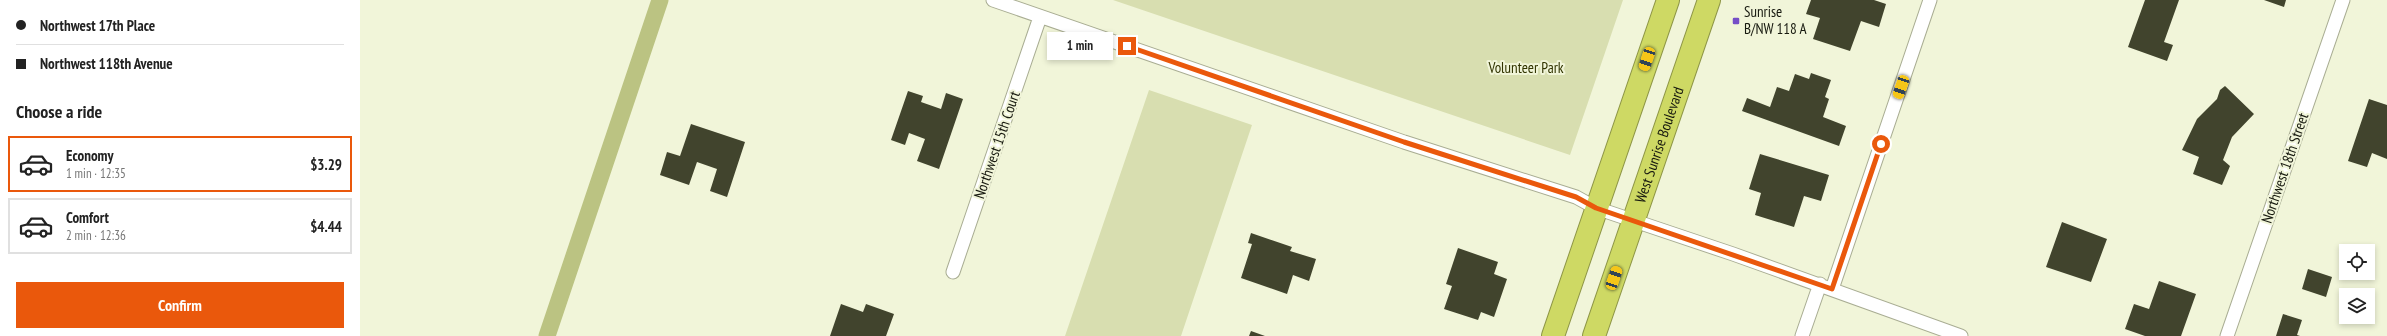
<!DOCTYPE html>
<meta charset="utf-8">
<style>
:root{--surface:#fff;--page:#f6f6f6;--text:#222;--muted:#767676;--line:#e0e0e0;--accent:#ea580c}
body{margin:0;font-family:"PT Sans Narrow",sans-serif;background:var(--page);color:var(--text);height:100vh;display:flex;flex-direction:column;font-size:15px;white-space:nowrap}
*{box-sizing:border-box;margin:0}
p{font-size:13px;color:var(--muted)}
.icon{flex:none;width:22px;height:22px;fill:none;stroke:currentColor;stroke-width:2;stroke-linecap:round;stroke-linejoin:round}
.map{position:relative;flex:1;overflow:hidden}
.details{display:flex;flex-direction:column;background:var(--surface);width:360px}
.details>*{flex:none}
.banner{display:grid;align-content:center;height:88px;padding:0 16px;background:var(--surface)}
.controls{position:absolute;left:1979px;top:244px;display:grid;gap:8px}
.controls a{display:grid;place-items:center;width:36px;height:36px;border-radius:0px;background:var(--surface);box-shadow:0 2px 6px #0003;font-size:20px}
.end{position:absolute;width:18px;height:18px;margin:-9px;border:5px solid #ea580c;background:#fff;box-shadow:0 0 0 2px #fff}
.from{border-radius:50%}
.bubble{position:absolute;height:28px;border-radius:0px;background:var(--surface);box-shadow:0 2px 6px #0003;font-size:13px;font-weight:700;line-height:28px;text-align:center}
.car{position:absolute;width:12px;height:24px;margin:-12px -6px;border-radius:5px;box-shadow:0 0 3px 1px #0007;background:linear-gradient(#f5c518 24%,#345 0 40%,#f5c518 0 76%,#345 0 86%,#f5c518 0)}
.banner b{display:flex;align-items:center;gap:14px;height:38px;font-size:15px}
.banner b+b{border-top:1px solid var(--line)}
.banner i{width:10px;height:10px;background:var(--text)}
ul{padding:0;list-style:none}
li{display:flex;align-items:center;gap:12px;height:56px;margin:0 8px 6px;padding:0 8px;border:2px solid var(--line);border-radius:0px}
li div{flex:1}
li b{display:block;font-size:15px}
li em{font-style:normal;font-weight:700}
li.selected{border-color:var(--accent)}
li>.icon{width:36px;height:36px;stroke-width:1.5}
h2{padding:0 16px;font-size:18px;line-height:48px}
.cta{display:flex;gap:8px;margin-top:auto;padding:8px 16px}
.cta a{flex:1;height:46px;border-radius:0px;background:var(--accent);color:#fff;font-size:16px;font-weight:700;line-height:46px;text-align:center}
main{display:flex;flex:1;min-height:0}
.map>svg:first-child{display:block}
.green{fill:#d8deb0}
.lines{fill:none;stroke-linecap:round;stroke-linejoin:round}
.canal{stroke:#bbc382;stroke-width:17}
.building{fill:#41442d}
.street-casing{stroke:#a9ad93;stroke-width:15}
.highway-casing{stroke:#8e9646;stroke-width:24}
.street{stroke:#fff;stroke-width:13}
.highway{stroke:#ced964;stroke-width:22}
.route{stroke:#ea580c;stroke-width:5}
.poi-dot{fill:#754ec7;stroke:#f1f5d9;stroke-width:1.5}
.labels{text-anchor:middle;stroke-width:4;stroke-linejoin:round;paint-order:stroke}
.poi-label{font-size:15px;fill:#17190f;stroke:#f1f5d9;text-anchor:start}
.park-label{font-size:15px;fill:#313400;stroke:#f1f5d9}
.street-label{font-size:15px;fill:#17190f;stroke:#f1f5d9}
</style>
<main>
<section class="details">
<div class="banner">
<b><i class="from"></i>Northwest 17th Place</b>
<b><i></i>Northwest 118th Avenue</b>
</div>
<h2>Choose a ride</h2>
<ul>
<li class="selected"><svg class="icon" aria-label="car" viewBox="0 0 24 24"><path d="M5 17H2v-5l4-1 3-4h7l3 4 3 1v5h-3M9 17h6M6 11h13"/><circle cx="7" cy="17" r="2"/><circle cx="17" cy="17" r="2"/></svg><div><b>Economy</b><p>1 min · 12:35</p></div><em>$3.29</em></li>
<li><svg class="icon" aria-label="car" viewBox="0 0 24 24"><path d="M5 17H2v-5l4-1 3-4h7l3 4 3 1v5h-3M9 17h6M6 11h13"/><circle cx="7" cy="17" r="2"/><circle cx="17" cy="17" r="2"/></svg><div><b>Comfort</b><p>2 min · 12:36</p></div><em>$4.44</em></li>
</ul>
<div class="cta"><a>Confirm</a></div>
</section>
<div class="map">
<svg width="2027" height="336" viewBox="0 0 2027 336">
<rect width="100%" height="100%" fill="#f1f5d9"/>
<!-- green -->
<path class="green" d="M753,0h510l-53,155z
M789,90l103,35 -71,211h-116z"/>
<g class="lines">
<!-- canal -->
<path class="canal" d="M187,336l113,-336"/>
</g>
<!-- building -->
<path class="building" d="M1451,0h63l12,4 -7,23 -18,-6 -11,30 -37,-12 7,-21 -14,-4z
M1785,0h34l-15,42 9,3 -6,16 -39,-14z
M1904,0h22l-2,7z
M1451,73l20,7 -6,17 4,2 -6,18 23,9 -7,20 -97,-35 5,-13 23,9 7,-20 12,4 6,-17 14,5z
M1865,86l29,28 -22,23 -9,23 7,6 -8,19 -29,-11 6,-17 -17,-7 15,-31 20,-20 3,-9z
M548,91l15,5 -2,6 20,7 5,-16 17,6 -24,70 -22,-8 8,-22 -16,-6 -4,12 -14,-5z
M2009,99l18,6v54l-15,-6 -5,14 -19,-6z
M331,124l54,18 -18,55 -17,-6 7,-22 -20,-7 -8,23 -29,-10 7,-23 13,4z
M1400,154l69,21 -8,26 -17,-5 -10,31 -39,-12 6,-22 -12,-4z
M1702,222l45,17 -16,43 -45,-15z
M891,233l41,14 -2,4 26,8 -7,22 -16,-6 -6,19 -46,-16 11,-34 -4,-1z
M1098,248l40,14 -4,12 13,5 -13,38 -13,-5 -3,8 -34,-11 8,-23 -6,-2z
M1948,269l24,8 -6,20 -24,-8z
M1799,281l37,13 -15,42h-36l-20,-7 9,-25 15,5z
M481,304l22,8 3,-8 28,10 -8,22h-56z
M1923,314l19,6 -5,15 3,1h-24z
M891,331l14,5h-16z"/>
<g class="lines">
<!-- street casing -->
<g class="street-casing">
<path id="street" d="M633,0l411,142 172,55 20,11 137,46 228,82
M593,272l87,-255
M1472,289l98,-289
M1442,336l18,-52
M1867,336l116,-336"/>
</g>
<!-- highway casing -->
<g class="highway-casing">
<g id="highway">
<path d="M1193,336l115,-336"/>
<path id="s1" d="M1234,336l115,-336"/>
</g>
</g>
<!-- street -->
<use href="#street" class="street"/>
<!-- highway -->
<use href="#highway" class="highway"/>
</g>
<g class="lines">
<!-- route -->
<path class="route" d="M767,46l277,96 172,55 20,11 236,81 49,-145"/>
</g>
<!-- markers -->
<rect class="poi-dot" x="1372" y="17" width="8" height="8" rx="2"/>
<g class="labels">
<!-- poi labels -->
<g class="poi-label">
<text x="1384" y="17">Sunrise<tspan x="1384" dy="17">B/NW 118 A</tspan></text>
</g>
<!-- park labels -->
<g class="park-label">
<text x="1166" y="73">Volunteer Park</text>
</g>
<!-- street labels -->
<g class="street-label">
<text transform="translate(637 145) rotate(-71)" y="5">Northwest 15th Court</text>
<text dy="5" stroke="none"><textPath href="#s1" startOffset="202">West Sunrise Boulevard</textPath></text>
<text transform="translate(1925 168) rotate(-71)" y="5">Northwest 18th Street</text>
</g>
</g>
</svg>
<div class="controls">
<a><svg class="icon" aria-label="locate" viewBox="0 0 24 24"><circle cx="12" cy="12" r="6"/><path d="M12 2v4M12 18v4M2 12h4M18 12h4"/></svg></a>
<a><svg class="icon" aria-label="layers" viewBox="0 0 24 24"><path d="M12 4l9 5-9 5-9-5zM3 14l9 5 9-5"/></svg></a>
</div>
<i class="end from" style="left:1521px;top:144px"></i>
<i class="end" style="left:767px;top:46px"></i>
<div class="bubble" style="left:687px;top:32px;width:66px">1 min</div>
<i class="car" style="left:1287px;top:59px;rotate:199deg"></i>
<i class="car" style="left:1541px;top:87px;rotate:199deg"></i>
<i class="car" style="left:1254px;top:278px;rotate:19deg"></i>
</div>
</main>
